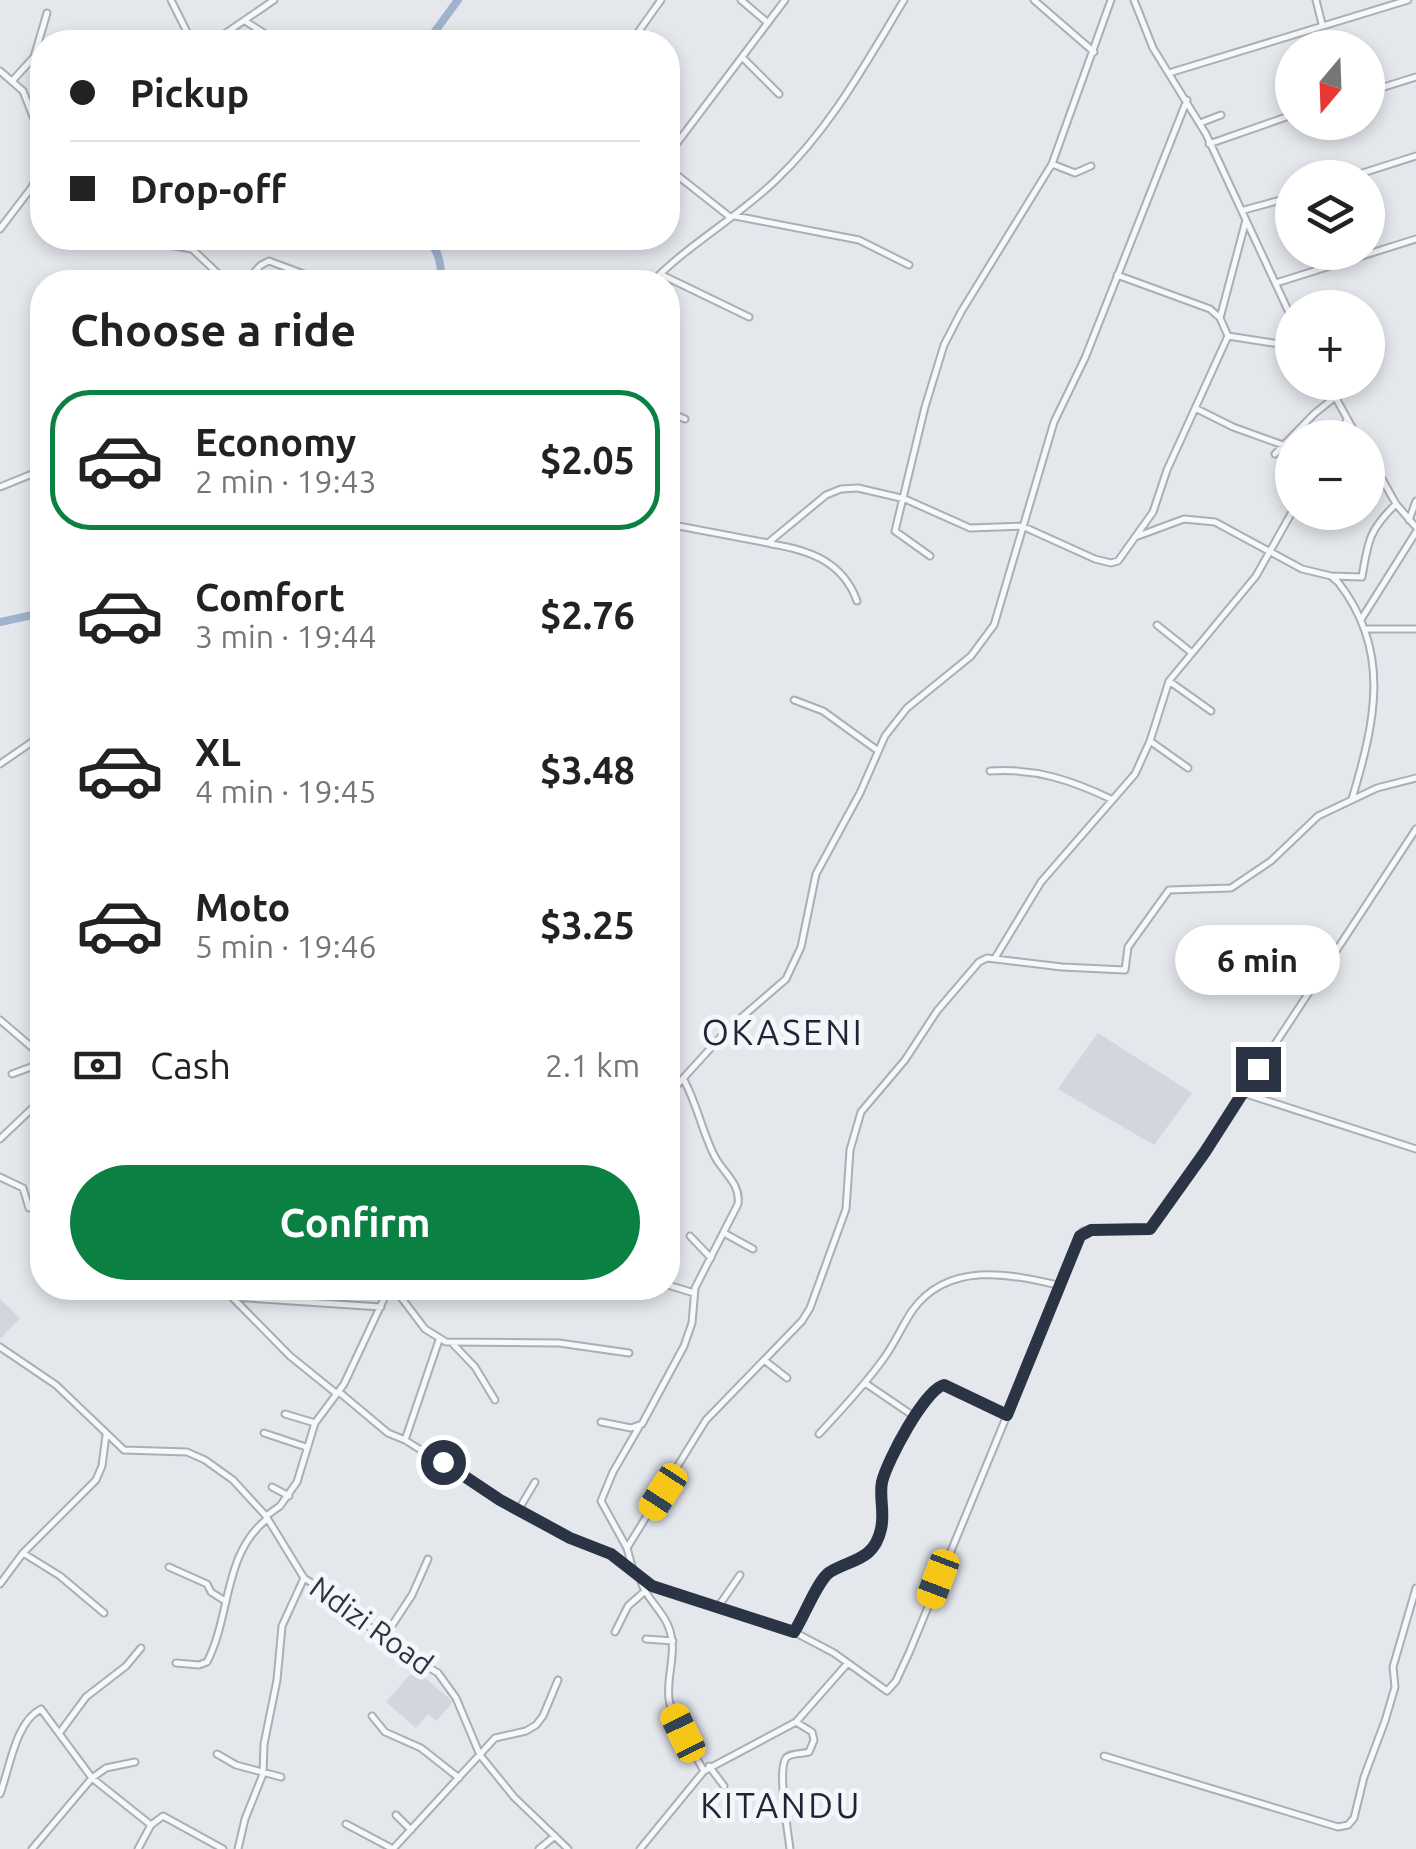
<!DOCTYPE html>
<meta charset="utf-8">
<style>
:root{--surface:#fff;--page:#f2f2f2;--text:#222;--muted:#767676;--line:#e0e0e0;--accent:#0b8043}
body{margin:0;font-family:Ubuntu,sans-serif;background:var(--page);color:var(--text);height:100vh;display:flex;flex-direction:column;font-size:38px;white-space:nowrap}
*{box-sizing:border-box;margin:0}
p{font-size:32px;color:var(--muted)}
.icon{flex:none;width:55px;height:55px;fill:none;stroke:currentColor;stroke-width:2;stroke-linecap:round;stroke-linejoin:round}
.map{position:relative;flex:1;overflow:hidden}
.details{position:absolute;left:30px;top:270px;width:650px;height:1030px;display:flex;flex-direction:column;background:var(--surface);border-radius:40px;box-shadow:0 5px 15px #0003}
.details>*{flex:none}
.top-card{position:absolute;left:30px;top:30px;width:650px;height:220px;border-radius:40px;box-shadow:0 5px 15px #0003;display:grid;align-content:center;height:220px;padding:0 40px;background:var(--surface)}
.needle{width:65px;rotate:199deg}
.fabs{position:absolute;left:1275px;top:30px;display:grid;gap:20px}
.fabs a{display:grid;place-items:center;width:110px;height:110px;border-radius:50%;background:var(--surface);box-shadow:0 5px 15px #0003;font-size:50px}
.end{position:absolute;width:45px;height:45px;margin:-22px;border:12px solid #2b3445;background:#fff;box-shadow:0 0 0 5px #fff}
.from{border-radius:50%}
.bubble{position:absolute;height:70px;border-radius:35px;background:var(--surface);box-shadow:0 5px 15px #0003;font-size:32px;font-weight:700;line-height:70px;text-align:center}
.car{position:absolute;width:30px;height:60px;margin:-30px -15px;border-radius:12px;box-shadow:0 0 8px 2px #0007;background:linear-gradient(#f5c518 24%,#345 0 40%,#f5c518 0 76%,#345 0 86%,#f5c518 0)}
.top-card b{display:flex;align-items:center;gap:35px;height:95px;font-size:38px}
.top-card b+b{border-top:2px solid var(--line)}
.top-card i{width:25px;height:25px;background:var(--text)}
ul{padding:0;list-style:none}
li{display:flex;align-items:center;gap:30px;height:140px;margin:0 20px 15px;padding:0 20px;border:5px solid transparent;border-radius:40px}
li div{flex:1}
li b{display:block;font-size:38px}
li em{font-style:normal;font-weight:700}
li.on{border-color:var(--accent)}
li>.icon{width:90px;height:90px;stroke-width:1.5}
h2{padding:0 40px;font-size:45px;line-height:120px}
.pay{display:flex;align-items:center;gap:25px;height:110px;padding:0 40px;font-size:38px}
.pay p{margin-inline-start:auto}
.primary-button{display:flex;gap:20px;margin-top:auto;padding:20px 40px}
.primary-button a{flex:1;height:115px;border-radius:60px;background:var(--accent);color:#fff;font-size:40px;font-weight:700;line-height:115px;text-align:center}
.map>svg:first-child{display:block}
.built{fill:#d2d6de}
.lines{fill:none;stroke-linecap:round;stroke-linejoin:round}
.river{stroke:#9fb4cc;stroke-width:8}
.minor-casing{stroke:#a9aeb7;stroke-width:9}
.minor{stroke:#f7f8fa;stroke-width:5}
.route{stroke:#2b3445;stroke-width:12}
.labels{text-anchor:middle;stroke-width:10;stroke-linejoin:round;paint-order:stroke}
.street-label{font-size:30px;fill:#2b3445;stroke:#f4f6f9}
.quarter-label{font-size:35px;letter-spacing:2.5px;fill:#1d2536;stroke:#f4f6f9}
</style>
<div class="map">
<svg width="1416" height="1849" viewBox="0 0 1416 1849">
<rect width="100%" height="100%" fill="#e4e7ec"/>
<!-- built -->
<path class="built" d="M1098,1033l94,60 -38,52 -96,-56z
M0,1299l20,19 -20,21z
M415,1669l38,33 -17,19 -8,-7 -12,14 -30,-26z"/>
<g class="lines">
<!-- river -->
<path class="river" d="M430,42l3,-8 25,-34
M428,238c10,13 15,28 12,44
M0,622l42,-9"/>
<!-- minor casing -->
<g class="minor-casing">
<path id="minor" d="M171,0l21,42
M741,0l27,23
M1034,0l60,52
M1134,0l19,48 53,86 86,185
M1316,0l6,24
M245,21l33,21
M185,42l35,-5 54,-37
M631,42l30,-42
M742,57l37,37
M0,71l23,20 19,48
M1169,73l239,-73
M13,80l21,-23 13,-44
M1368,92l48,-15
M1200,123l21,-8
M1209,144l83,-29
M668,155l117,-155
M1052,164l23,9 16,-7
M668,168l62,49
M1347,178l69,-22
M1244,210l48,-13
M735,216l124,24 50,25
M0,229l32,-42 10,-23
M150,238l18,7 24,4 35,33
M660,274l89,43
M245,282l16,-17 8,-4 56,21
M652,282c37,-38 86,-65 124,-102 54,-51 90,-117 128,-180
M1276,283l140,-44
M1220,318l26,-98
M1228,336l64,10
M1327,382l31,56
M1195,408l38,19 50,18
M668,412l17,7
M1336,438l11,-18
M1275,454l39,-40 21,-17
M1368,454l28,50 20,23
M0,487l42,-17
M1409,520l7,-19
M668,524l100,19 58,-48 15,-6 17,-1 47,11 65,29 52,-2 73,33 16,4 7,-2 35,-49 14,-42 61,-134 -8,-18 -10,-9 -93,-34
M1138,536l46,-17 31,3 87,47 29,7 7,6c54,69 37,140 14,217
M771,544c39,6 72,18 86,57
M930,556l-35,-25 30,-124 19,-62 17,-33 91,-148 59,-164
M1331,576l31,1c6,-36 7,-47 34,-73
M1362,618l54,-86
M1157,625l35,28
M1367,629h49
M1169,681l42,30
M794,700l29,11 54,39
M1150,741l38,27
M0,764l42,-29
M990,771c45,-3 81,9 121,28
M995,958l46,-76 94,-108 15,-33 19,-60 87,-105 36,-64
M1246,982l21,-20 46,25
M36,992l6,5
M0,1020l42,36
M12,1074l30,-11
M1243,1093l173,-264
M668,1095l60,-66 58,-50 15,-32 15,-73 44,-81 25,-57 22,-28 64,-52 23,-31 60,-203 31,-64 102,-258
M0,1139l42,-40
M0,1177l23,11 6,20
M724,1233l29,16
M690,1236l21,22
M668,1285l26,8
M223,1288l67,68 47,38
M394,1288l31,41 21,13 113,1 70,10
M233,1297l148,10
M453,1344l22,23 20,33
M0,1347l56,38 68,65 63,2 18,8 28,20 33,36 38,62 33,21 51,44 50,30 18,25 24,57 34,42 54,52
M764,1360l23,18
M865,1383l50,34
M339,1392l49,41 17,7 95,60 70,38 41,16 41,32 146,48 36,19 53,38 9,-10 13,-28 174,-422 67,-2 93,-136 173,56
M285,1414l30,9
M601,1422l30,6 11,-4 42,-78 8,-23 3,-35 43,-84c3,-21 -16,-32 -24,-49 -12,-24 -17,-51 -30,-75
M264,1433l42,14
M819,1434c23,-25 46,-49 65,-76 11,-15 18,-32 28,-47 35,-50 98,-38 149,-25
M405,1440l34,-100
M272,1487l17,9
M519,1509l16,-27
M266,1516l14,-10 17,-24 18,-59 29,-39 45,-96
M627,1548l-26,-47 12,-29 26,-45
M23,1553l37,23 44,37
M169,1567l38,17 4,8 14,9
M633,1570l-6,-22 79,-128 96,-99 8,-13 36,-99 4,-59 11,-38 44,-52 32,-49 42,-49 8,-4 75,9 63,3 3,-23 41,-57 62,-2 40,-27 47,-45 59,-28 39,-10
M641,1581c4,17 22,29 28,47 9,24 -3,47 0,71 4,25 23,50 35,72
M0,1584l23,-31 73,-73 6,-14 4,-31
M718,1607l22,-32
M615,1632l13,-26 16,-14
M794,1632c9,-14 24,-53 36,-60 21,-13 44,-11 51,-43 4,-16 -2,-32 1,-47 5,-21 43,-93 62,-97l63,30
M383,1639l29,-44 16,-36
M646,1639l27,2
M176,1663l23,2 8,-3c24,-46 16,-108 60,-143
M372,1716l13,16 36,16 38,30
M61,1731l25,-34 40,-31 15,-18
M217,1754l19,11 45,12
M1104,1756l234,71 10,-2 6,-7 10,-41 21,-56 10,-34 -2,-20 23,-79
M709,1766l15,20
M0,1794c10,-26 15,-72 41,-85l51,69 59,47
M396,1815l15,15
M346,1824l47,25
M32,1849l60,-71 14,-10 29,-6
M138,1849l13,-24 12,-9 60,33
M238,1849l7,-30 18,-45 1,-30 13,-64 5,-54 22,-48
M393,1849l102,-111 31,-7 10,-6 7,-9 15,-36
M539,1849l16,-13
M640,1849l64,-78 92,-49 51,-58
M790,1849c-2,-17 -13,-79 -4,-91 4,-5 17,-4 23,-6l5,-12 -2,-8 -16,-10"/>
</g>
<!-- minor -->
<use href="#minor" class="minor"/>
</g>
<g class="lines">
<!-- route -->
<path class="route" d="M443,1462l57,38 70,38 41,16 41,32 142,46c9,-13 24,-53 36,-60 21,-13 44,-11 51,-43 4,-16 -2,-32 1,-47 5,-21 43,-93 62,-97l63,30 73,-179 11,-6 59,-1 55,-77 53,-83"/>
</g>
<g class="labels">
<!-- street labels -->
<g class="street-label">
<text transform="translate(371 1626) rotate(36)" y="10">Ndizi Road</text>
</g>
<!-- quarter labels -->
<g class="quarter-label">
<text x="783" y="1045">OKASENI</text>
<text x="781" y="1818">KITANDU</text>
</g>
</g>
</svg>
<div class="fabs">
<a><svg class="needle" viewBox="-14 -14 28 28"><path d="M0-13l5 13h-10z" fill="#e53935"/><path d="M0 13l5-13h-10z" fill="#767676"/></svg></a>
<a><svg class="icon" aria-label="layers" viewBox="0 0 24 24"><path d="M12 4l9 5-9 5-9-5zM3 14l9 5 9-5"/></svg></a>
<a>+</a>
<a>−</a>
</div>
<i class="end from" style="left:443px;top:1462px"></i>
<i class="end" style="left:1258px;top:1069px"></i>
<div class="bubble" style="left:1175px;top:925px;width:165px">6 min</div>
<i class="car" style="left:663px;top:1492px;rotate:213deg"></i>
<i class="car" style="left:938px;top:1579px;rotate:201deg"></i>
<i class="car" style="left:683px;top:1733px;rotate:334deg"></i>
<div class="top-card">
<b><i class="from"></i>Pickup</b>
<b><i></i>Drop-off</b>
</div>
<section class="details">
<h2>Choose a ride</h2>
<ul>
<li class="on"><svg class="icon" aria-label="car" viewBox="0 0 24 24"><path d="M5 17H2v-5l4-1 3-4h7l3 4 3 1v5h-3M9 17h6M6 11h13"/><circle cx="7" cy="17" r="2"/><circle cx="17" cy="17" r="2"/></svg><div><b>Economy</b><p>2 min · 19:43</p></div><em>$2.05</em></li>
<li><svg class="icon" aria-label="car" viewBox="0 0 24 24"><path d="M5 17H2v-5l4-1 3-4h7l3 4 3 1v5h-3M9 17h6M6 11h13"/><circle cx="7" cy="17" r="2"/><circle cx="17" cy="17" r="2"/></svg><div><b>Comfort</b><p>3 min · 19:44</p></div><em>$2.76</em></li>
<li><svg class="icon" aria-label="car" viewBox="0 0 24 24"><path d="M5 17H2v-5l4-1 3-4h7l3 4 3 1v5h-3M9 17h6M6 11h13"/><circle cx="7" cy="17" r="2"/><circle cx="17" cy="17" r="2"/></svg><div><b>XL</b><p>4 min · 19:45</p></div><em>$3.48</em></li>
<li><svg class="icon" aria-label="car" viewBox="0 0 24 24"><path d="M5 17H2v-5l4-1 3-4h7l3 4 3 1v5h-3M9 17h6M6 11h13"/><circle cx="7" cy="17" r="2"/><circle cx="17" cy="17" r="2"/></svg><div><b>Moto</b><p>5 min · 19:46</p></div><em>$3.25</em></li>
</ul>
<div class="pay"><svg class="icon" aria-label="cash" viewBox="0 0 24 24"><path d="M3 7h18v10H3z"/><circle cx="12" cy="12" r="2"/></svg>Cash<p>2.1 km</p></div>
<div class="primary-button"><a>Confirm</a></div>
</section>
</div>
